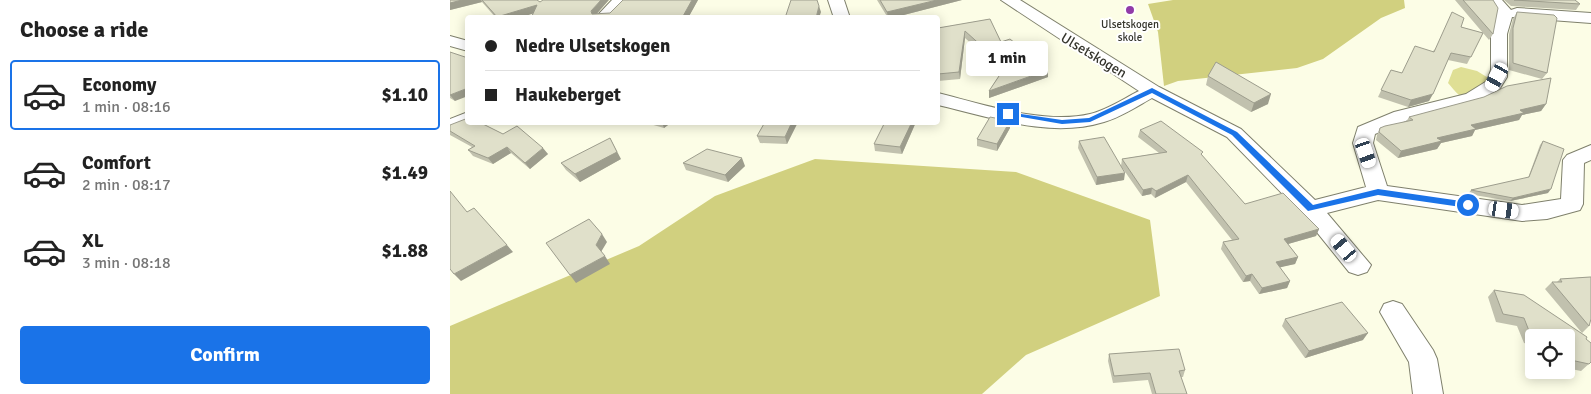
<!DOCTYPE html>
<meta charset="utf-8">
<style>
:root{--surface:#fff;--page:#f6f6f6;--text:#222;--muted:#767676;--line:#e0e0e0;--accent:#1a73e8}
body{margin:0;font-family:Signika,sans-serif;background:var(--page);color:var(--text);height:100vh;display:flex;flex-direction:column;font-size:19px;white-space:nowrap}
*{box-sizing:border-box;margin:0}
p{font-size:16px;color:var(--muted)}
.icon{flex:none;width:28px;height:28px;fill:none;stroke:currentColor;stroke-width:2;stroke-linecap:round;stroke-linejoin:round}
.map{position:relative;flex:1;overflow:hidden}
.side{display:flex;flex-direction:column;background:var(--surface);width:450px}
.side>*{flex:none}
.banner{position:absolute;left:15px;top:15px;width:475px;height:110px;border-radius:5px;box-shadow:0 2px 12px #0003;display:grid;align-content:center;height:110px;padding:0 20px;background:var(--surface)}
.fabs{position:absolute;left:1075px;top:329px;display:grid;gap:10px}
.fabs a{display:grid;place-items:center;width:50px;height:50px;border-radius:5px;background:var(--surface);box-shadow:0 2px 12px #0003;font-size:25px}
.end{position:absolute;width:22px;height:22px;margin:-11px;border:6px solid #1a73e8;background:#fff;box-shadow:0 0 0 2px #fff}
.from{border-radius:50%}
.bubble{position:absolute;height:35px;border-radius:5px;background:var(--surface);box-shadow:0 2px 12px #0003;font-size:16px;font-weight:800;line-height:35px;text-align:center}
.car{position:absolute;width:15px;height:30px;margin:-15px -8px;border-radius:6px;box-shadow:0 0 4px 1px #0007;background:linear-gradient(#fff 24%,#345 0 40%,#fff 0 76%,#345 0 86%,#fff 0)}
.banner b{display:flex;align-items:center;gap:18px;height:48px;font-size:19px}
.banner b+b{border-top:1px solid var(--line)}
.banner i{width:12px;height:12px;background:var(--text)}
ul{padding:0;list-style:none}
li{display:flex;align-items:center;gap:15px;height:70px;margin:0 10px 8px;padding:0 10px;border:2px solid transparent;border-radius:5px}
li div{flex:1}
li b{display:block;font-size:19px}
li em{font-style:normal;font-weight:800}
li.active{border-color:var(--accent)}
li>.icon{width:45px;height:45px;stroke-width:1.5}
h2{padding:0 20px;font-size:22px;line-height:60px}
.primary-button{display:flex;gap:10px;margin-top:auto;padding:10px 20px}
.primary-button a{flex:1;height:58px;border-radius:5px;background:var(--accent);color:#fff;font-size:20px;font-weight:800;line-height:58px;text-align:center}
main{display:flex;flex:1;min-height:0}
.map>svg:first-child{display:block}
.green{fill:#dfdf95}
.forest{fill:#d1d07f}
.lines{fill:none;stroke-linecap:round;stroke-linejoin:round}
.minor-casing{stroke:#7f806c;stroke-width:2}
.minor{fill:#fff;fill-rule:evenodd}
.wall{fill:#c1c1ae}
.shaded-wall{fill:#9d9d8d}
.building{fill:#e0e0ca;stroke:#9d9d8d}
.route{fill:#1a73e8}
.poi-dot{fill:#913ba8;stroke:#fff;stroke-width:2}
.labels{text-anchor:middle;stroke-width:4;stroke-linejoin:round;paint-order:stroke}
.far-poi-label{font-size:11px;fill:#34342c;stroke:#fff}
.street-label{font-size:14px;fill:#34342c;stroke:#fff}
</style>
<main>
<section class="side">
<h2>Choose a ride</h2>
<ul>
<li class="active"><svg class="icon" aria-label="car" viewBox="0 0 24 24"><path d="M5 17H2v-5l4-1 3-4h7l3 4 3 1v5h-3M9 17h6M6 11h13"/><circle cx="7" cy="17" r="2"/><circle cx="17" cy="17" r="2"/></svg><div><b>Economy</b><p>1 min · 08:16</p></div><em>$1.10</em></li>
<li><svg class="icon" aria-label="car" viewBox="0 0 24 24"><path d="M5 17H2v-5l4-1 3-4h7l3 4 3 1v5h-3M9 17h6M6 11h13"/><circle cx="7" cy="17" r="2"/><circle cx="17" cy="17" r="2"/></svg><div><b>Comfort</b><p>2 min · 08:17</p></div><em>$1.49</em></li>
<li><svg class="icon" aria-label="car" viewBox="0 0 24 24"><path d="M5 17H2v-5l4-1 3-4h7l3 4 3 1v5h-3M9 17h6M6 11h13"/><circle cx="7" cy="17" r="2"/><circle cx="17" cy="17" r="2"/></svg><div><b>XL</b><p>3 min · 08:18</p></div><em>$1.88</em></li>
</ul>
<div class="primary-button"><a>Confirm</a></div>
</section>
<div class="map">
<svg width="1141" height="394" viewBox="0 0 1141 394">
<rect width="100%" height="100%" fill="#fcfde6"/>
<!-- green -->
<path class="green" d="M1011,67l16,4 13,8c-6,7 -20,22 -31,16 -4,-3 -8,-9 -11,-12l5,-13z"/>
<!-- forest -->
<path class="forest" d="M723,0h231l1,8 -24,10 -58,41 -26,9 -119,13 -14,5 -6,-54 -10,-28z
M365,159l201,13 134,48 10,76 -134,59 -44,39h-532v-68l189,-80 76,-50z"/>
<g class="lines">
<!-- minor casing -->
<g class="minor-casing">
<path id="minor" d="M162,0h17l-17,18h-17z
M378,0h16l6,18h-16z
M551,0h19l139,87 82,42 74,71 51,-13 -13,-44 5,-16 36,-15 72,-18 21,-13 4,-11v-36l6,-21 -11,-13h16l9,10 6,-2 74,5v10l-79,-6 -5,17v43l-10,16 -18,9 -71,18 -33,14 -2,9 14,43 135,19 39,-6 2,-39 4,-5 24,-10v15l-7,3 -1,41 -3,6 -33,9 -25,2 -144,-21 -51,13 44,52 -4,7 -9,3 -9,-3 -46,-57 -76,-78 -75,-39c-16,9 -31,19 -48,24 -54,17 -114,-5 -166,-17v-12c44,11 107,32 152,21 17,-4 33,-15 49,-23z
M0,36l18,5v10l-18,-5z
M18,112v10h6l-24,10v-13z
M943,301l9,3 31,46 4,9 6,35h-30l-4,-32 -29,-50 4,-8z"/>
</g>
<!-- minor -->
<use href="#minor" class="minor"/>
</g>
<!-- wall -->
<path class="wall" d="M0,0h87l3,2 57,12 13,-1 13,-13h75l-10,18 -155,-5 -14,5h-23l-14,-16 -32,8z
M427,0h85l-70,18h-4z
M1005,0h38v34l-4,6 -6,-7 -16,31 -19,-4 -19,41 -21,6 -30,-10 13,-27 11,3 31,-22 28,-24 22,6z
M1054,0h71l5,4 -4,6 -65,-4z
M1067,12l30,61 -5,6 -33,-9v-36l4,-15z
M540,19l11,23 47,35 -59,21v-7l13,-20 -37,-33 -5,41 -22,2v-53z
M0,52l5,49 -5,-3z
M758,76l60,28 -17,8 -45,-27z
M1096,104l-5,7 -19,4 -3,5 -44,10 -3,6 -31,7 -4,6 -39,9 -22,-18 1,-5 3,-7 26,-6 3,-5z
M560,121v7l-13,23 -20,-5v-7z
M193,122h29l-8,6z
M348,122l-11,22 -27,-1 -3,-7z
M466,122l-14,32 -27,-3 -1,-7z
M0,125l98,29 -18,15 -19,-16 -18,11 -20,-8 -5,-6 4,-3 -22,-12z
M690,130l62,26 43,48 74,25 -3,7 -28,8 10,13 -3,7 -16,3 11,14 -3,7 -28,6 -9,-13 -7,1 -22,-33 2,-7 9,-2 -46,-58 -31,16 -4,-4 -9,2 -21,-30 1,-7 37,-6 -21,-16z
M629,141l45,39 -28,5 -18,-37z
M1093,141l5,52 -38,8 -42,-7 3,-4 57,-12 12,-33z
M171,159l-41,23 -14,-12 -5,-7z
M233,163l62,3 -17,16 -42,-12z
M1140,277l-1,49 -7,7 -37,-44 7,-7h5l3,-3z
M1044,290l92,49 5,23 -10,9 -15,-3v-30h-32v7l-10,-2 -7,-17 -21,-4 -8,-25z
M835,319l78,21 -58,18 -23,-32z
M659,354l76,16 -2,7h-2l6,17h-35l-4,-14 -35,3 -5,-22z"/>
<!-- shaded-wall -->
<path class="shaded-wall" d="M12,0h19l1,2 -32,8v-7z
M151,0h8l-15,17 -3,-6z
M242,0h6l-10,18h-6z
M487,0h25l-70,18h-4l-1,-6z
M87,5l4,6 -22,7 -22,-1z
M369,6l2,6 -2,6h-3z
M515,31v7l-5,41 -1,-7z
M598,70v7l-59,21v-7z
M18,88v8l-13,5 -5,-6z
M821,94l-3,10 -17,8 3,-9z
M983,94l-4,7 -21,6 3,-7z
M1096,104l-5,7 -19,4 -3,5 -44,10 -3,6 -31,7 -4,6 -39,9 3,-7 70,-26 49,-15z
M560,121v7l-13,23v-7z
M212,122h10l-8,6z
M342,122h6l-11,22 -2,-7z
M462,122h4l-14,32 -2,-7z
M160,138l11,21 -41,23 -5,-8z
M57,147l4,6 -18,11 -5,-6z
M93,148l5,6 -18,15 -5,-6z
M292,158l3,8 -17,16 -3,-7z
M675,173l-1,7 -28,5 1,-8z
M738,175l-2,7 -31,16 1,-7z
M702,188l-1,6 -9,2 1,-6z
M1101,189l-3,4 -38,8 3,-3z
M869,229l-3,7 -35,10 3,-7z
M152,234l5,8 -6,10 -5,-7z
M57,245l6,7 -52,29 -7,-7z
M155,256l5,8 -34,19 -6,-8z
M848,257l-3,7 -22,5 3,-7z
M802,274l-2,7 -7,1 3,-6z
M840,281l-3,7 -28,6 3,-6z
M918,333l-5,7 -58,18 4,-7z"/>
<!-- building -->
<path class="building" d="M0,0h12l-12,3z
M32,0h55l3,2 3,-2h58l-10,11 1,3 18,-1 13,-13h69l-10,18h-151l6,-13 -40,12z
M341,0h26l2,6 -3,12h-31z
M430,0h57l-50,12z
M1013,0h30l5,8 -5,26z
M1064,0h61l5,4z
M1002,12l12,6 -3,9 22,6 -12,24 -20,-4 -18,41 -22,6 -30,-10 10,-20 11,3 13,-27 19,6z
M1067,12l37,3 3,3 -10,55 -34,-10v-35z
M540,19l11,23 9,-3 38,31 -59,21 16,-24 -40,-36 -6,41 -21,2v-46z
M0,52l18,6v30l-18,7z
M766,62l55,32 -17,9 -46,-27z
M1101,78l-5,26 -26,6 4,3 -53,12 5,4 -39,9 5,3 -41,10 -22,-19 1,-4 5,-2 28,-6 -4,-3 75,-20 23,-11z
M540,117l20,4 -13,23 -20,-5z
M18,118v4h11l24,12 14,-8 26,22 -18,15 -18,-16 -19,11 -20,-8 7,-4 -25,-15v-6z
M711,121l42,31 -2,2 44,50 38,-11 36,36 -35,10 14,18 -22,5 14,19 -28,7 -10,-14 -6,2 -23,-34 16,-3 -51,-64 -32,16 -4,-3 -9,2 -21,-31 45,-7 -27,-22z
M315,122h27l-7,15 -28,-1z
M435,122h27l-12,25 -26,-3z
M654,137l21,36 -28,4 -18,-36z
M160,138l7,14 -42,22 -14,-11z
M1093,141l21,8 -13,40 -38,9 -42,-8 58,-13z
M257,149l35,9 -17,17 -42,-12z
M0,191l17,21 7,-4 33,37 -53,29 -4,-5z
M139,219l13,15 -6,11 9,11 -35,19 -24,-32z
M1140,277h1v42l-2,7 -37,-44h10l-2,-3z
M1044,290l30,5 63,42 -1,2 5,4v19l-2,2 -23,-5v-21h-26l-9,-2 -7,-18 -21,-4z
M892,302l26,31 -59,18 -24,-32z
M729,349l6,21 -6,1 8,23h-31l-6,-21 -36,3 -5,-22z"/>
<!-- route -->
<path class="route" d="M702,88l85,44 76,73 65,-16 90,13 4,3 -4,3 -90,-13 -70,16 -76,-76 -80,-42 -62,29 -28,2 -58,-10 4,-2 54,8 27,-2z"/>
<!-- markers -->
<circle class="poi-dot" cx="680" cy="10" r="5"/>
<g class="labels">
<!-- far-poi labels -->
<g class="far-poi-label">
<text x="680" y="28">Ulsetskogen<tspan x="680" dy="13">skole</tspan></text>
</g>
<!-- street labels -->
<g class="street-label">
<text transform="translate(644 55) rotate(31)" y="5">Ulsetskogen</text>
</g>
</g>
</svg>
<div class="fabs">
<a><svg class="icon" aria-label="locate" viewBox="0 0 24 24"><circle cx="12" cy="12" r="6"/><path d="M12 2v4M12 18v4M2 12h4M18 12h4"/></svg></a>
</div>
<i class="end from" style="left:1018px;top:205px"></i>
<i class="end" style="left:558px;top:114px"></i>
<div class="bubble" style="left:516px;top:41px;width:82px">1 min</div>
<i class="car" style="left:1047px;top:77px;rotate:209deg"></i>
<i class="car" style="left:916px;top:153px;rotate:161deg"></i>
<i class="car" style="left:1054px;top:210px;rotate:98deg"></i>
<i class="car" style="left:894px;top:248px;rotate:320deg"></i>
<div class="banner">
<b><i class="from"></i>Nedre Ulsetskogen</b>
<b><i></i>Haukeberget</b>
</div>
</div>
</main>
